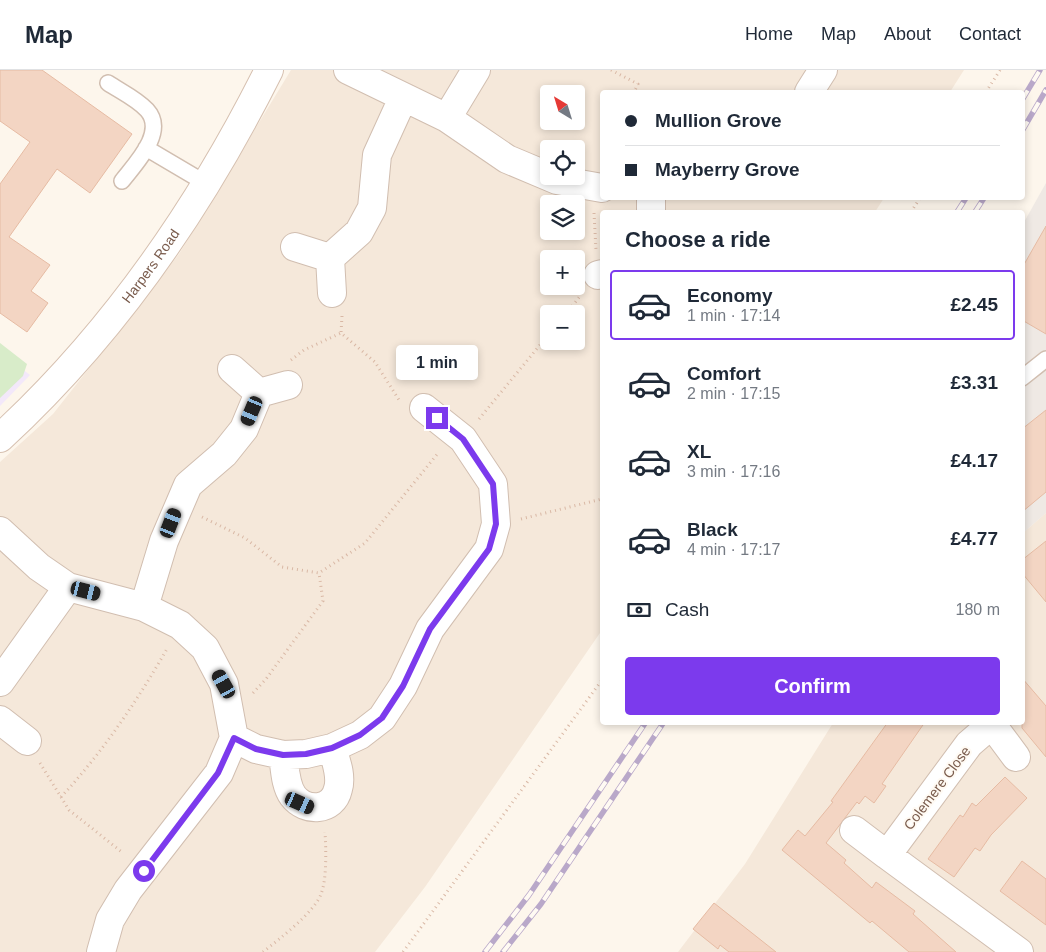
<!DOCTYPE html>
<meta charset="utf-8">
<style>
:root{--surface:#fff;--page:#f6f6f7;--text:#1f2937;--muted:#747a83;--line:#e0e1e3;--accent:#7c3aed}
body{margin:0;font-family:Helvetica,sans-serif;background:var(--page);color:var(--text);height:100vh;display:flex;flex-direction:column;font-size:19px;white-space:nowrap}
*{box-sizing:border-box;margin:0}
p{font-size:16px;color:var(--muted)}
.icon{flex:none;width:28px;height:28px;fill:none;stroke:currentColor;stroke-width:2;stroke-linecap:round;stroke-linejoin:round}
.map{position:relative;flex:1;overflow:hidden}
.side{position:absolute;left:600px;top:140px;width:425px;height:515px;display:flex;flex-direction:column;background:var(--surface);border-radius:5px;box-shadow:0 2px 8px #0003}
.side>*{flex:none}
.top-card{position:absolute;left:600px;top:20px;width:425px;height:110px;border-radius:5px;box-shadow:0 2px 8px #0003;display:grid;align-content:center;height:110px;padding:0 25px;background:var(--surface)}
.needle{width:32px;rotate:322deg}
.buttons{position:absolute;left:540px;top:15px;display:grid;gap:10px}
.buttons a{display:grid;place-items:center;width:45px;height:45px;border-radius:5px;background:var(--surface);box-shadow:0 2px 8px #0003;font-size:25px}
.end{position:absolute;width:22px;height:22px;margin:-11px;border:6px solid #7c3aed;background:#fff;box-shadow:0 0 0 2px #fff}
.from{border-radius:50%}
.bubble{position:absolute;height:35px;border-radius:5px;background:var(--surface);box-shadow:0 2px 8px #0003;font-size:16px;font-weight:800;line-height:35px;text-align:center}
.car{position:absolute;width:15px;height:30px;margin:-15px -8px;border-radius:6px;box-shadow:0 0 4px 1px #0007;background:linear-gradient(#222 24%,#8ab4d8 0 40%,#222 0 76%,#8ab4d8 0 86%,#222 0)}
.top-card b{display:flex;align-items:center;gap:18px;height:48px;font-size:19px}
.top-card b+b{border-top:1px solid var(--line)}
.top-card i{width:12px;height:12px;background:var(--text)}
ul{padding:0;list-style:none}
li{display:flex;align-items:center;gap:15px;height:70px;margin:0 10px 8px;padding:0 15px;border:2px solid transparent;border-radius:5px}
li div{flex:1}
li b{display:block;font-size:19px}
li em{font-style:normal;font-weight:800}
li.selected{border-color:var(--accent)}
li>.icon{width:45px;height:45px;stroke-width:1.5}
h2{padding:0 25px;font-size:22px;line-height:60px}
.pay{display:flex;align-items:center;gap:12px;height:55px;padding:0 25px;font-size:19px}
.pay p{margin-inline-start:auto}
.action{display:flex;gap:10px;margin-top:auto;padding:10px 25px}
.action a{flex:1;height:58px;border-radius:5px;background:var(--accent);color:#fff;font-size:20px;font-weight:800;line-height:58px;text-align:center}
header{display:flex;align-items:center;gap:30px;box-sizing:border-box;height:70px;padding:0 25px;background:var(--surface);border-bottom:1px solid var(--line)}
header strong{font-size:24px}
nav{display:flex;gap:28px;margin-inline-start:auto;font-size:18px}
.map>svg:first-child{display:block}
.residential{fill:#f5e8da;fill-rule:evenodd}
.industrial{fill:#efe9e4}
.education{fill:#f3e8fa}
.green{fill:#d8ecc9}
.building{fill:#f3d5c3;stroke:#e6bba3}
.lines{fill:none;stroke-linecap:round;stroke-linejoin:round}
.lane-casing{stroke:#d1beb0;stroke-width:18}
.street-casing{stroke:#d1beb0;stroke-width:30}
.secondary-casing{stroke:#d6c0b0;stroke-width:30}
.path{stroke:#d9b8a5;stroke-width:3;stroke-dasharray:1 4;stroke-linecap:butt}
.lane{stroke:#fff;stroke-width:15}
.street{stroke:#fff;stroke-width:28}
.secondary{stroke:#fff;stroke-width:28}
.rail-casing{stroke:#b9a8c9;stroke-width:5.5}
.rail{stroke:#fffaf3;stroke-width:4;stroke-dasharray:11;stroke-linecap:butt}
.route{stroke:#7c3aed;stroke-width:6}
.labels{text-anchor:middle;stroke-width:4;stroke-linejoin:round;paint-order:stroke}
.street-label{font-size:14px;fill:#7a5c4d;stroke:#fffaf3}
</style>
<header>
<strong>Map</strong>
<nav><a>Home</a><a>Map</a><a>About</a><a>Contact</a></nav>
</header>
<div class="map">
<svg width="1046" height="882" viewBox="0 0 1046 882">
<rect width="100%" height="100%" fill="#fdf6ec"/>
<!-- residential -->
<path class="residential" d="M291,0h673l-14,22h-348v106h282l-9,14h-273v418l-177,257 -50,65h-375v-490l53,-48 126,-160zM549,24h27v27h-27zM549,79h27v27h-27zM549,134h27v27h-27zM549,189h27v27h-27zM549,244h27v27h-27z
M1046,443v439h-368l67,-88 88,-141 189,-1 1,-189z"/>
<!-- industrial -->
<path class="industrial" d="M1046,113v330l-23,20v-309z"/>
<!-- education -->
<path class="education" d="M0,282l30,23 -30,31z"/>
<!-- green -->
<path class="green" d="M0,273l27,21 -4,12 -23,22z"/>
<!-- building -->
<path class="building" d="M0,0h42l90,64 -42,59 -33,-24 -48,68 41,28 -19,26 17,12 -21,29 -27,-19v-129l30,-42 -30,-21z
M1046,156v108l-24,-14v-52z
M1046,340v82l-24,20v-83z
M1046,471v61l-24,-29v-13z
M1022,608l24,28v51l-24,-29z
M888,652h37l-43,62 4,2 -12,17 -9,-7 -6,8 -2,-2 -31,41 20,17 -2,3 28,25 4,-6 39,29 -2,3 43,38h-47l-37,-31 -2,2 -88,-73 16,-20 7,6 28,-34 -2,-1z
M1005,707l22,21 -36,37 -11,16 -5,-3 -21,29 -26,-18 32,-44 3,2 9,-14 4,3z
M1022,791l24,18v46l-46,-34z
M714,833l62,49h-47l-9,-7 -2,4 -25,-20z"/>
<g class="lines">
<!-- lane casing -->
<g class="lane-casing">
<path id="lane" d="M108,13c12,8 29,16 39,27 20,22 -12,54 -25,71
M146,78l61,36
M1022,308l24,-19"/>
</g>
<!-- street casing -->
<g class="street-casing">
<path id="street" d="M348,0l99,48 60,41 50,21 45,8
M809,22l14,-22
M447,48l29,-48
M651,128v14
M295,177l35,11 29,-26 13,-24 5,-53 26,-57
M330,188l2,35
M598,205l4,-1
M232,299l27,24 29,-8
M0,461l39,36 29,20 76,20 36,18 25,23 19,36 10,54 -15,35 -91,117 -18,30 -9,32
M144,537l20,-66 24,-56 36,-31 20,-25 15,-36
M0,612l68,-95
M0,650l27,21
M990,652l26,35
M991,655l-22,19 -82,111 132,97
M234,668l22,11 27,6 23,-1 26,-6 28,-13 22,-17 21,-32 27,-57 59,-80 7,-25 -3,-40 -30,-45 -39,-31
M283,685c2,13 2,30 10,41 12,16 40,16 45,-7 4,-13 -2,-28 -6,-41
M854,760l33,25"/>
</g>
<!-- secondary casing -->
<g class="secondary-casing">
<g id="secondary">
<path id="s1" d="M0,368c112,-103 201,-232 269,-368"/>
</g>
</g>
<!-- path -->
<path class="path" d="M611,0l27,14 -4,8
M986,22l14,-22
M911,142l9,-14
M594,143l2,37
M566,244l15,-19
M342,246l-1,17 34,29 24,38
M291,290l13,-10 37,-17
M479,349l70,-85
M202,447l43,21 37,29 37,6 46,-30 74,-91
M521,449l81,-20
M253,623l13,-14 57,-78 -4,-28
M40,693l29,47 54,43
M61,727c41,-44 77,-97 107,-150
M263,882c16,-13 51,-39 58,-58 6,-15 5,-45 4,-62
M403,882l199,-272"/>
<!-- lane -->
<use href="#lane" class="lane"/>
<!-- street -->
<use href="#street" class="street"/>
<!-- secondary -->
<use href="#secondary" class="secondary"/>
<!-- rail casing -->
<g class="rail-casing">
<path id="rail" d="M1022,30l18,-30
M1022,61l24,-41
M957,142l9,-14
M975,142l9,-14
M485,882l44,-57 117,-173
M503,882l38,-48 123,-182"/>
</g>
<!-- rail -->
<use href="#rail" class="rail"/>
</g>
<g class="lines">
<!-- route -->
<path class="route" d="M144,801l74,-98 16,-35 22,11 27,6 23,-1 26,-6 28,-13 22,-17 21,-32 27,-57 59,-80 7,-25 -3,-40 -30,-45 -26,-21"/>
</g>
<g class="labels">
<!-- street labels -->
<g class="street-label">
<text dy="5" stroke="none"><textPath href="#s1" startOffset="229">Harpers Road</textPath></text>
<text transform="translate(937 718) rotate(-53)" y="5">Colemere Close</text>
</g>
</g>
</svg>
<div class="buttons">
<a><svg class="needle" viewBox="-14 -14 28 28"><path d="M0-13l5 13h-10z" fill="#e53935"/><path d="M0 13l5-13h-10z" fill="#747a83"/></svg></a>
<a><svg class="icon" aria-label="locate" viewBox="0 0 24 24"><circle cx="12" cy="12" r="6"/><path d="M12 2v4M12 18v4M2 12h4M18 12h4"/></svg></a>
<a><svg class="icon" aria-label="layers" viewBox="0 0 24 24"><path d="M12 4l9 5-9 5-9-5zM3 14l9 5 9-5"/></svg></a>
<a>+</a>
<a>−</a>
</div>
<i class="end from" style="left:144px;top:801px"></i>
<i class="end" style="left:437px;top:348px"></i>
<div class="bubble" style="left:396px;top:275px;width:82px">1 min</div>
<i class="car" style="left:252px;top:341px;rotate:203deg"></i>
<i class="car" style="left:171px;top:453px;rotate:21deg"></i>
<i class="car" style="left:86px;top:521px;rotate:104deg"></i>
<i class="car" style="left:224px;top:614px;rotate:331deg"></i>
<i class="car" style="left:300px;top:733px;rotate:114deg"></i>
<div class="top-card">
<b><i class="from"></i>Mullion Grove</b>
<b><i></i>Mayberry Grove</b>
</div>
<section class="side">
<h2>Choose a ride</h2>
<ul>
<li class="selected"><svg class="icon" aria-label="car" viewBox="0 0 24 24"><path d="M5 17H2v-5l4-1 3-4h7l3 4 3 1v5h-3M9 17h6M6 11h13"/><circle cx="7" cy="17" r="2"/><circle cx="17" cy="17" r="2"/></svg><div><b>Economy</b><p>1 min · 17:14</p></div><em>£2.45</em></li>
<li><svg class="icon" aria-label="car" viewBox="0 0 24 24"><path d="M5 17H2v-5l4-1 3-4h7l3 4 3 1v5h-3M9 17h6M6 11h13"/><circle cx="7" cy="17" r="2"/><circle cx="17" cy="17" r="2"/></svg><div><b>Comfort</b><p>2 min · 17:15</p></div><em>£3.31</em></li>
<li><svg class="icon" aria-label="car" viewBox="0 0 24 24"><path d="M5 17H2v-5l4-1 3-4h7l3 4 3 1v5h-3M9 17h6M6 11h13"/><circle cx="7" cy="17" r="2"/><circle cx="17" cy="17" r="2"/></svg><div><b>XL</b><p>3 min · 17:16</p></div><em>£4.17</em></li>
<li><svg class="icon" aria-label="car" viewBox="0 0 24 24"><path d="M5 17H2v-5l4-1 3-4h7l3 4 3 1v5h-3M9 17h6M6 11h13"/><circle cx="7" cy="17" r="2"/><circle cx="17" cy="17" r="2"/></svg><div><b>Black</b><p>4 min · 17:17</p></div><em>£4.77</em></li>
</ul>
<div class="pay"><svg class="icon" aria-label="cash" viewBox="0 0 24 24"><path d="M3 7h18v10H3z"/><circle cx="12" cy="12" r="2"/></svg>Cash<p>180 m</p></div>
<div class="action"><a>Confirm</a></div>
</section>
</div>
